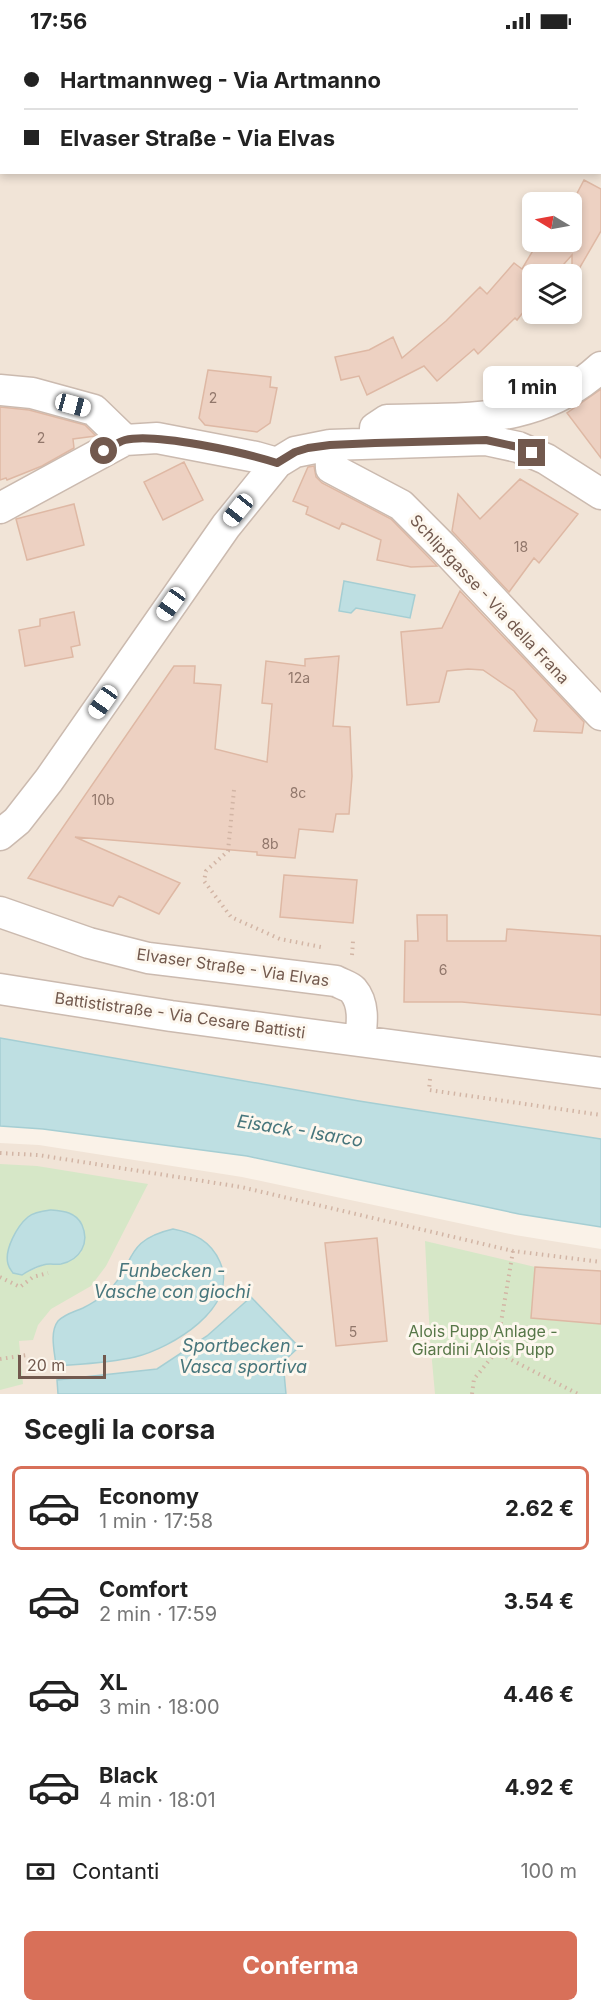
<!DOCTYPE html>
<html lang="it">
<meta charset="utf-8">
<style>
:root{--surface:#fff;--page:#f2f2f2;--text:#222;--muted:#767676;--line:#e0e0e0;--accent:#d87059}
body{margin:0;font-family:Inter,sans-serif;background:var(--page);color:var(--text);height:100vh;display:flex;flex-direction:column;font-size:22px;white-space:nowrap}
*{box-sizing:border-box;margin:0}
p{font-size:20px;color:var(--muted)}
.icon{flex:none;width:33px;height:33px;fill:none;stroke:currentColor;stroke-width:2;stroke-linecap:round;stroke-linejoin:round}
.map{position:relative;height:1352px;overflow:hidden}
.drawer{display:flex;flex-direction:column;background:var(--surface);flex:1}
.drawer>*{flex:none}
.hud{position:absolute;left:0px;top:0px;width:602px;height:132px;box-shadow:0 3px 9px #0003;display:grid;align-content:center;height:132px;padding:0 24px;background:var(--surface)}
.needle{width:39px;rotate:280deg}
.controls{position:absolute;left:522px;top:150px;display:grid;gap:12px}
.controls a{display:grid;place-items:center;width:60px;height:60px;border-radius:9px;background:var(--surface);box-shadow:0 3px 9px #0003;font-size:30px}
.scale{position:absolute;left:18px;bottom:15px;width:88px;box-sizing:border-box;padding-left:6px;border:3px solid #72594e;border-top:0;font-size:16px;line-height:21px;white-space:nowrap;color:#72594e;-webkit-text-stroke:4px #fdf7ee;paint-order:stroke}
.end{position:absolute;width:27px;height:27px;margin:-14px;border:8px solid #72594e;background:#fff;box-shadow:0 0 0 3px #fff}
.from{border-radius:50%}
.bubble{position:absolute;height:42px;border-radius:9px;background:var(--surface);box-shadow:0 3px 9px #0003;font-size:20px;font-weight:700;line-height:42px;text-align:center}
.car{position:absolute;width:18px;height:36px;margin:-18px -9px;border-radius:8px;box-shadow:0 0 4px 2px #0007;background:linear-gradient(#fff 24%,#345 0 40%,#fff 0 76%,#345 0 86%,#fff 0)}
.hud b{display:flex;align-items:center;gap:21px;height:57px;font-size:22px}
.hud b+b{border-top:2px solid var(--line)}
.hud i{width:15px;height:15px;background:var(--text)}
ul{padding:0;list-style:none}
li{display:flex;align-items:center;gap:18px;height:84px;margin:0 12px 9px;padding:0 12px;border:3px solid transparent;border-radius:9px}
li div{flex:1}
li b{display:block;font-size:22px}
li em{font-style:normal;font-weight:700}
li.selected{border-color:var(--accent)}
li>.icon{width:54px;height:54px;stroke-width:1.5}
h2{padding:0 24px;font-size:27px;line-height:72px}
.pay{display:flex;align-items:center;gap:15px;height:66px;padding:0 24px;font-size:22px}
.pay p{margin-inline-start:auto}
.action{display:flex;gap:12px;margin-top:auto;padding:12px 24px}
.action a{flex:1;height:69px;border-radius:9px;background:var(--accent);color:#fff;font-size:24px;font-weight:700;line-height:69px;text-align:center}
.status{display:flex;justify-content:space-between;align-items:center;height:42px;padding:0 30px;background:var(--surface);direction:ltr}
.status svg{height:16px;fill:currentColor}
.map>svg:first-child{display:block}
.residential{fill:#f1e4d7;fill-rule:evenodd}
.green{fill:#d6e7c7;fill-rule:evenodd}
.water{fill:#bedfe2;stroke:#a5ced3;stroke-width:1.5}
.building{fill:#edd1c2;stroke:#deb8a4;stroke-width:1.5}
.lines{fill:none;stroke-linecap:round;stroke-linejoin:round}
.minor-casing{stroke:#cbbaaf;stroke-width:33}
.path{stroke:#d2b5a5;stroke-width:4;stroke-dasharray:1.5 4.5;stroke-linecap:butt}
.minor{stroke:#fff;stroke-width:30}
.route{stroke:#72594e;stroke-width:8}
.labels{text-anchor:middle;stroke-width:6;stroke-linejoin:round;paint-order:stroke}
.number-label{font-size:14px;fill:#91776b}
.street-label{font-size:16px;fill:#72594e;stroke:#fdf7ee}
.park-label{font-size:16px;fill:#577748;stroke:#fdf7ee}
.water-label{font-size:18px;font-style:italic;fill:#47767c;stroke:#fdf7ee}
</style>
<div class="status"><b>17:56</b><svg viewBox="0 0 49 12"><path d="M0 12V9h3v3zM5 12V6h3v6zM10 12V3h3v9zM15 12V0h3v12zM26 1h20v11H26zM47 4h2v5h-2z"/></svg></div>
<div class="map">
<svg width="601" height="1352" viewBox="0 0 601 1352">
<rect width="100%" height="100%" fill="#faf2e8"/>
<!-- residential -->
<path class="residential" d="M0,0h601v1097l-242,-38 -359,-63zM2,2h598v128h-598zM532,160h40v40h-40zM532,232h40v40h-40z
M0,1101l39,2 203,32 273,58 86,14v145h-601z"/>
<!-- green -->
<path class="green" d="M0,1122l37,2 111,18 -42,82 -15,20 -40,23 -13,16 -5,15 -14,1 4,43 -23,6zM82,1210l-22,12h-14l-25,11 -8,-2z
M425,1199l110,26 66,57v70h-166l-5,-55z"/>
<!-- water -->
<path class="water" d="M344,539l71,14 -5,23 -54,-10 -5,5 -12,-2z
M0,996l359,63 242,38v88l-82,-13 -272,-58 -204,-27 -43,-3z
M51,1168c12,1 25,2 31,15 8,18 -2,35 -21,39 -6,1 -12,-1 -18,1 -8,2 -15,6 -21,10l-9,-2c-2,-3 -4,-5 -5,-9 -4,-14 9,-38 20,-47 6,-5 15,-6 23,-7z
M173,1187c21,4 38,12 47,33 20,46 -49,86 -85,95 -26,6 -53,7 -79,9 -1,-13 -7,-33 2,-45 7,-7 16,-9 25,-13 8,-4 16,-9 23,-15 31,-27 15,-52 67,-64z
M251,1255l48,50 -16,15 3,32h-228l-1,-14 100,-11 50,-33z"/>
<!-- building -->
<path class="building" d="M584,138l17,9v42l-29,50v-26l-17,19h-23v27l-15,19 -2,-2 -37,36 -4,-5 -37,32 -13,-15 -57,29 -8,-19 -18,4 -6,-23 34,-7 24,-13 9,21 44,-37 34,-34 7,7 27,-31 8,6 16,-27h34v-39z
M208,328l63,7 -1,10 7,1 -7,35 -13,9 -52,-7 -6,-7z
M601,347v69l-34,-45z
M0,365l29,3 56,15 11,11 -23,3 1,9 -32,18 -35,14 -1,-2 -6,2z
M184,420l19,38 -40,20 -19,-38z
M314,424l2,11 6,6 69,36 46,47 -26,1 -34,-7 4,-20 -39,-17 -3,6 -33,-15 2,-7 -15,-6 15,-34z
M520,437l58,35 -39,49 -5,-5 -25,34 -57,-61 6,-37 22,25z
M74,462l10,41 -57,15 -11,-41z
M460,549l124,131 -2,11 -48,-2 3,-11 -23,-29 -31,-21 -15,-1 -21,2 -8,31 -32,3 -6,-73 41,-4z
M74,570l6,33 -9,2 2,10 -48,9 -6,-36 21,-4v-7z
M339,614l-6,70 17,1 2,49 -3,38h-13l-3,18 -34,-3 -4,29 -38,-3v-3l-182,-15 105,46 -21,31 -40,-18 -6,10 -85,-28 146,-212h21l-1,17 27,2 -6,64 52,13 5,-58 -10,-1 4,-42 39,5v-7z
M284,833l73,5 -4,43 -73,-6z
M417,873h30v26h59l1,-12 94,7v79l-139,-13h-58l1,-61h13z
M377,1196l10,103 -51,5 -11,-103z
M535,1225l66,4v53l-70,-6z"/>
<g class="lines">
<!-- minor casing -->
<g class="minor-casing">
<path id="minor" d="M45,0l9,2
M160,2h13
M289,2l3,-2
M0,348l32,3 62,17 31,30
M375,401v-15l12,-8c81,-3 150,6 214,-53
M330,403l1,23 70,37 42,42 158,168
M0,466l125,-68 32,-2 99,19 21,6
M0,793l17,-14 32,-41 177,-254 51,-63 18,-11 35,-7 156,-5 32,7 28,12 55,35
M0,870l89,31 59,15 188,23c5,3 13,5 17,9 12,14 9,34 7,51
M0,947l171,27 430,57"/>
</g>
<!-- path -->
<path class="path" d="M234,748l-6,61 -22,20 -2,10 27,36 49,22 41,8
M352,913l1,-14
M430,1037l-1,11 172,25
M0,1111l38,2 203,32 272,64 88,11
M513,1209l-17,101 82,42
M0,1235l20,10 13,-10 15,-4
M0,1317l27,-4
M472,1352l2,-15 22,-27"/>
<!-- minor -->
<use href="#minor" class="minor"/>
</g>
<g class="lines">
<!-- route -->
<path class="route" d="M104,409c6,-3 14,-9 21,-11 29,-8 121,13 152,23l18,-11 13,-4 22,-3 45,-2 111,-3 32,7 14,6"/>
</g>
<g class="labels">
<!-- number labels -->
<g class="number-label">
<text x="213" y="361">2</text>
<text x="41" y="401">2</text>
<text x="521" y="510">18</text>
<text x="299" y="641">12a</text>
<text x="298" y="756">8c</text>
<text x="103" y="763">10b</text>
<text x="270" y="807">8b</text>
<text x="443" y="933">6</text>
<text x="353" y="1295">5</text>
</g>
<!-- street labels -->
<g class="street-label">
<text transform="translate(490 557) rotate(47)" y="6">Schlipfgasse - Via della Frana</text>
<text transform="translate(233 925) rotate(8)" y="6">Elvaser Straße - Via Elvas</text>
<text transform="translate(180 973) rotate(8)" y="6">Battististraße - Via Cesare Battisti</text>
</g>
<!-- park labels -->
<g class="park-label">
<text x="483" y="1295">Alois Pupp Anlage -<tspan x="483" dy="18">Giardini Alois Pupp</tspan></text>
</g>
<!-- water labels -->
<g class="water-label">
<text transform="translate(300 1089) rotate(9)" y="6">Eisack - Isarco</text>
<text x="172" y="1235">Funbecken -<tspan x="172" dy="21">Vasche con giochi</tspan></text>
<text x="243" y="1310">Sportbecken -<tspan x="243" dy="21">Vasca sportiva</tspan></text>
</g>
</g>
</svg>
<div class="controls">
<a><svg class="needle" viewBox="-14 -14 28 28"><path d="M0-13l5 13h-10z" fill="#e53935"/><path d="M0 13l5-13h-10z" fill="#767676"/></svg></a>
<a><svg class="icon" aria-label="layers" viewBox="0 0 24 24"><path d="M12 4l9 5-9 5-9-5zM3 14l9 5 9-5"/></svg></a>
</div>
<div class="scale">20 m</div>
<i class="end from" style="left:104px;top:409px"></i>
<i class="end" style="left:532px;top:411px"></i>
<div class="bubble" style="left:483px;top:324px;width:99px">1 min</div>
<i class="car" style="left:73px;top:363px;rotate:105deg"></i>
<i class="car" style="left:238px;top:468px;rotate:219deg"></i>
<i class="car" style="left:171px;top:562px;rotate:215deg"></i>
<i class="car" style="left:103px;top:660px;rotate:215deg"></i>
<div class="hud">
<b><i class="from"></i>Hartmannweg - Via Artmanno</b>
<b><i></i>Elvaser Straße - Via Elvas</b>
</div>
</div>
<section class="drawer">
<h2>Scegli la corsa</h2>
<ul>
<li class="selected"><svg class="icon" aria-label="car" viewBox="0 0 24 24"><path d="M5 17H2v-5l4-1 3-4h7l3 4 3 1v5h-3M9 17h6M6 11h13"/><circle cx="7" cy="17" r="2"/><circle cx="17" cy="17" r="2"/></svg><div><b>Economy</b><p>1 min · 17:58</p></div><em>2.62 €</em></li>
<li><svg class="icon" aria-label="car" viewBox="0 0 24 24"><path d="M5 17H2v-5l4-1 3-4h7l3 4 3 1v5h-3M9 17h6M6 11h13"/><circle cx="7" cy="17" r="2"/><circle cx="17" cy="17" r="2"/></svg><div><b>Comfort</b><p>2 min · 17:59</p></div><em>3.54 €</em></li>
<li><svg class="icon" aria-label="car" viewBox="0 0 24 24"><path d="M5 17H2v-5l4-1 3-4h7l3 4 3 1v5h-3M9 17h6M6 11h13"/><circle cx="7" cy="17" r="2"/><circle cx="17" cy="17" r="2"/></svg><div><b>XL</b><p>3 min · 18:00</p></div><em>4.46 €</em></li>
<li><svg class="icon" aria-label="car" viewBox="0 0 24 24"><path d="M5 17H2v-5l4-1 3-4h7l3 4 3 1v5h-3M9 17h6M6 11h13"/><circle cx="7" cy="17" r="2"/><circle cx="17" cy="17" r="2"/></svg><div><b>Black</b><p>4 min · 18:01</p></div><em>4.92 €</em></li>
</ul>
<div class="pay"><svg class="icon" aria-label="cash" viewBox="0 0 24 24"><path d="M3 7h18v10H3z"/><circle cx="12" cy="12" r="2"/></svg>Contanti<p>100 m</p></div>
<div class="action"><a>Conferma</a></div>
</section>
